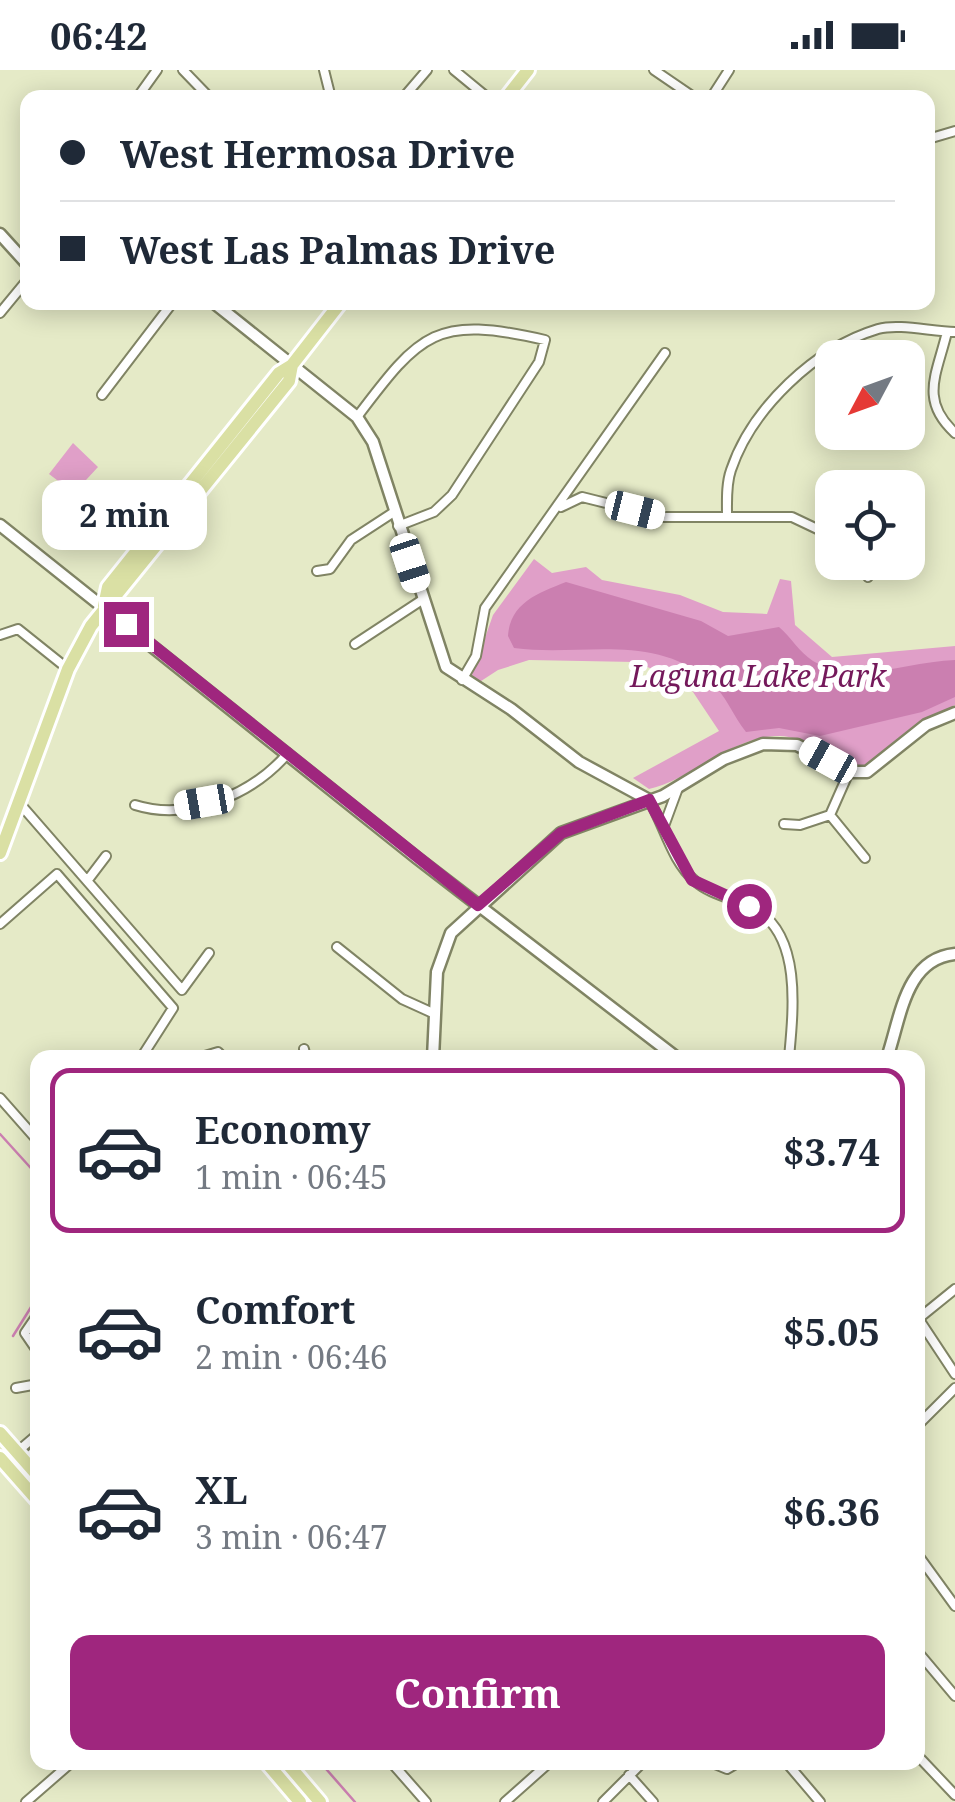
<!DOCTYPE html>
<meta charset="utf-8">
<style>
:root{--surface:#fff;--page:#f6f6f7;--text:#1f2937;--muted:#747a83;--line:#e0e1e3;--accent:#9f267e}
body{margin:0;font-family:"Noto Serif",serif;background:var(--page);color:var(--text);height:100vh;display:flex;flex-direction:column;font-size:38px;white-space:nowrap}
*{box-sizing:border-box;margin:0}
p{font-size:32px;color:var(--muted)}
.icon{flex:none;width:55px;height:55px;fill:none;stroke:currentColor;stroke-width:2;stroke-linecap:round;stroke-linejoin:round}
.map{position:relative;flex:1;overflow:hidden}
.side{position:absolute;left:30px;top:980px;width:895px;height:720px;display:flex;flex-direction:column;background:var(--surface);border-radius:20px;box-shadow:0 5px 25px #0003}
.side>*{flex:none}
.top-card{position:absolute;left:20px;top:20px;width:915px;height:220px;border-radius:20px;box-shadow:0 5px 25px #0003;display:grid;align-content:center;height:220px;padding:0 40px;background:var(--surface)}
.needle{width:65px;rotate:229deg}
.controls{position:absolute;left:815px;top:270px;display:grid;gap:20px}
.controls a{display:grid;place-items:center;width:110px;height:110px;border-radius:20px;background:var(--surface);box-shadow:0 5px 25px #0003;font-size:50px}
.end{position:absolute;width:45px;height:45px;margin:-22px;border:12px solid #9f267e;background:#fff;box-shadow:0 0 0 5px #fff}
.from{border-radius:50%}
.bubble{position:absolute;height:70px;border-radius:20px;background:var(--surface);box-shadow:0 5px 25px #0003;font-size:32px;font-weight:700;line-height:70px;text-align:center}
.car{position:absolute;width:30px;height:60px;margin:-30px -15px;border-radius:12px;box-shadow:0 0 8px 2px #0007;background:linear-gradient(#fff 24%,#345 0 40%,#fff 0 76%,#345 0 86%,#fff 0)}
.top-card b{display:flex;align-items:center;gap:35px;height:95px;font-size:38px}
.top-card b+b{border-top:2px solid var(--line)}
.top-card i{width:25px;height:25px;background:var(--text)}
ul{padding:18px 0 0;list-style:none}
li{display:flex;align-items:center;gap:30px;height:165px;margin:0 20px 15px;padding:0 20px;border:5px solid transparent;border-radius:20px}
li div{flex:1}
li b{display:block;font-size:38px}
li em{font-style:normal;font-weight:700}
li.selected{border-color:var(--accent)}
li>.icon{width:90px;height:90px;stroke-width:1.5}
.cta{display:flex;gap:20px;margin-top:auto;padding:20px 40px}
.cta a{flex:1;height:115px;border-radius:20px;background:var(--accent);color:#fff;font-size:40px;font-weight:700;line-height:115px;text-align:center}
.status{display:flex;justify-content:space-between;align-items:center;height:70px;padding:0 50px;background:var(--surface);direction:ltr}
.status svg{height:28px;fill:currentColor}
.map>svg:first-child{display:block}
.green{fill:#e09fc8}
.water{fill:#cb7fb0}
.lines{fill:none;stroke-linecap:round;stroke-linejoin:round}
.stream{stroke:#cb7fb0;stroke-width:2.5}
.minor-casing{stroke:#808464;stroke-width:12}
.tertiary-casing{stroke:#808464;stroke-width:15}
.primary-casing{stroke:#fff;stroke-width:18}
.minor{stroke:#fff;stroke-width:8}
.tertiary{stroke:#fff;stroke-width:10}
.primary{stroke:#dae0a4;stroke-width:12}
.route{stroke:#9f267e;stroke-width:12}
.labels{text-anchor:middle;stroke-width:10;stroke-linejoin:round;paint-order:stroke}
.park-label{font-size:30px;font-style:italic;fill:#74195b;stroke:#fff}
</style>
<div class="status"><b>06:42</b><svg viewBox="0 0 49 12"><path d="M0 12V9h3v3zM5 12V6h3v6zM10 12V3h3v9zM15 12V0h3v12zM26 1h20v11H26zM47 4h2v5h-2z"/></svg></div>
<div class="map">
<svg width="955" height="1732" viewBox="0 0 955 1732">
<rect width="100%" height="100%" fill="#e5eac7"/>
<!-- green -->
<path class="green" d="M73,373l25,24 -24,26 -25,-19z
M534,489l18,14 34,-6 16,13 78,15 43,17 44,2 13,-35 11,2 4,44 37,32 123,-11v59l-40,22 -48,40c-31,6 -54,-30 -87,-31 -47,-1 -87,43 -131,53l-16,-11 86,-47 -32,-48 -52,-21 -106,-2 -31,10 -20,13 -6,-8 21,-60z"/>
<!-- water -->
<path class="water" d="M566,512l135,39 27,15 51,-9c12,10 20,25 34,34 40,25 98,0 142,-1v37l-33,15 -102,24 -41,-8 -33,4c-13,-16 -20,-37 -36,-51 -57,-49 -130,-24 -196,-33l-6,-12c2,-33 30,-43 58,-54z"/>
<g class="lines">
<!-- stream -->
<path class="stream" d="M0,1064l38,42
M13,1266l25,-40
M320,1692l35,40"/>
<!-- minor casing -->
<g class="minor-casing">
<path id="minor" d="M183,0l27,28
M324,0l7,28
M454,0l34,28
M654,0l41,28
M137,28l20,-28
M403,28l24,-28
M711,28l18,-28
M928,69l27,-8
M0,243l28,-34
M947,262c-10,42 -28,68 8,101
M102,325l71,-93
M357,347c64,-85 79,-102 188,-77l-6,22 -87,133 -18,17 -36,14
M561,437l21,-10 80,20h130l40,19
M727,446c0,-15 -1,-32 4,-46 21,-62 84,-122 147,-141 22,-6 54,3 77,3
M858,492l10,15
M317,501l13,-2 21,-29 43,-28
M0,565l18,-6 50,40
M355,574l67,-44
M462,610l14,-24 9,-48 180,-255
M649,730c15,25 23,62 46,81 18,16 43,17 63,30 44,28 35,102 31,147
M21,735l161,185 27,-37
M135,735c54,17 118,-11 153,-52
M830,745l35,43
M784,754l16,1 30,-10 19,-43
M664,756l14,-38
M87,811l19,-25
M0,854l57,-50 116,134 -32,50
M337,877l65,52 33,15
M304,979l2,9
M198,988l20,-6 6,6
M0,1028l38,43
M38,1244l-13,19 13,19
M918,1248l37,56
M918,1249l37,-30
M16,1318l22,-4
M918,1355l37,-37
M4,1393l34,-29
M12,1402l26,-24
M918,1485l37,51
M918,1582l37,44
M918,1686l37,39
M391,1692l35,40
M710,1692l17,7 12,-7
M786,1692l34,40
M629,1705l24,27
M26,1732l46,-40
M505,1732l45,-40
M603,1732l40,-40"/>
</g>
<!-- tertiary casing -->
<g class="tertiary-casing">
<path id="tertiary" d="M0,164l28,31
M213,232l144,115 16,25 73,225 65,42 68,53 70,38
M0,455l417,333 260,200
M433,988l4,-86 14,-39 110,-100 102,-37 61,-37 39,-15 34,1 52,27h18l59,-47 29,-12
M887,988c14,-41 18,-99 68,-104"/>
</g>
<!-- primary casing -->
<g class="primary-casing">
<path id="primary" d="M506,28l22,-28
M104,536l4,-19 171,-214 13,-8 49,-63
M0,783l68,-184 23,-43 198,-245 3,-16
M0,1363l38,43
M0,1388l38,43
M266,1692l34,40
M286,1692l34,40"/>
</g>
<!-- minor -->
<use href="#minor" class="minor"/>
<!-- tertiary -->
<use href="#tertiary" class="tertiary"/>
<!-- primary -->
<use href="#primary" class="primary"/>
</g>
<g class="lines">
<!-- route -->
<path class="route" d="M126,554l352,281 83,-72 88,-33 43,80 57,26"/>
</g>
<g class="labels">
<!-- park labels -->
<g class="park-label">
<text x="758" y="617">Laguna Lake Park</text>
</g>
</g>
</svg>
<div class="controls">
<a><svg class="needle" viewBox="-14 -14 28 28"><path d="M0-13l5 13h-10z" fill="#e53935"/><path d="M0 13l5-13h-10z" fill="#747a83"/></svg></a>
<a><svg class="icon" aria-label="locate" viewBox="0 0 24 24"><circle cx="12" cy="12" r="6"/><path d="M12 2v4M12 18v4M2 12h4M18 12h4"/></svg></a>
</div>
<i class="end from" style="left:749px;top:836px"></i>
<i class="end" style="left:126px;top:554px"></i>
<div class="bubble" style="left:42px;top:410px;width:165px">2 min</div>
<i class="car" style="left:635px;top:440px;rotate:104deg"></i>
<i class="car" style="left:410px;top:493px;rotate:162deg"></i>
<i class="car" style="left:828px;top:690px;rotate:299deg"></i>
<i class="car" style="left:204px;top:732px;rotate:260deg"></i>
<div class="top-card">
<b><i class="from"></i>West Hermosa Drive</b>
<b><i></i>West Las Palmas Drive</b>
</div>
<section class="side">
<ul>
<li class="selected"><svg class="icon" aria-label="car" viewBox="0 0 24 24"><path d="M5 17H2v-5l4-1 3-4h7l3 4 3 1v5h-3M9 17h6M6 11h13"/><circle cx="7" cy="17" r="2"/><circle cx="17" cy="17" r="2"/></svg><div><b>Economy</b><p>1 min · 06:45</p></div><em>$3.74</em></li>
<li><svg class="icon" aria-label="car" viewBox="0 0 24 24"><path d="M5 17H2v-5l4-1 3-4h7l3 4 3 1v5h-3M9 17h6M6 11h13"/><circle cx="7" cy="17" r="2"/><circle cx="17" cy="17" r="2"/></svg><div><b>Comfort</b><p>2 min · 06:46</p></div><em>$5.05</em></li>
<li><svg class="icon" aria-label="car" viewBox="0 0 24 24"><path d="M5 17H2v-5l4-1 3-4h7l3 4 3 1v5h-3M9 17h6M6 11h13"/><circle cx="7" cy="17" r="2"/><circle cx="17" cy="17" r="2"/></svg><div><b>XL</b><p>3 min · 06:47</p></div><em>$6.36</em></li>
</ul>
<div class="cta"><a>Confirm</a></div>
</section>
</div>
